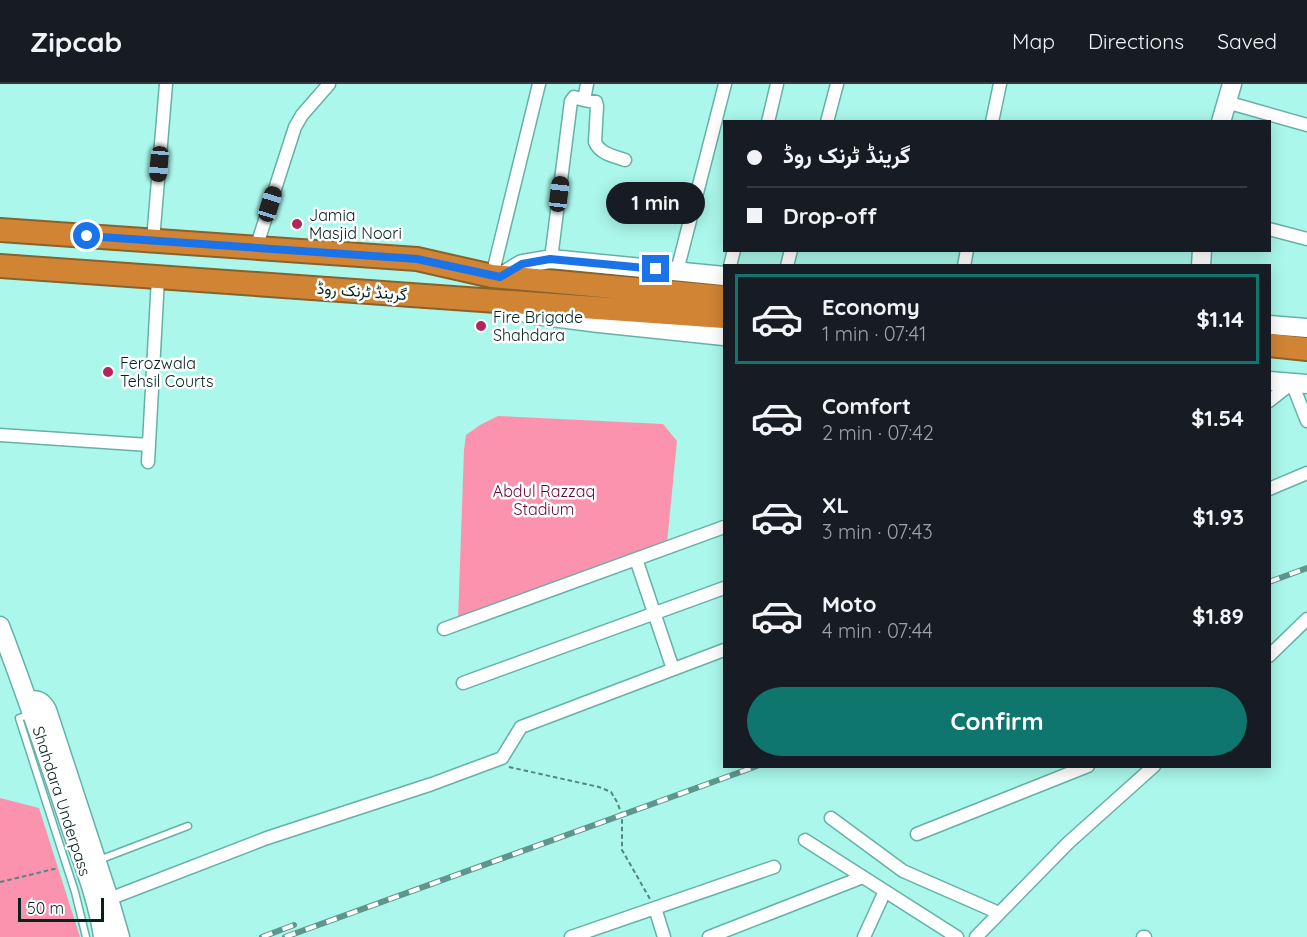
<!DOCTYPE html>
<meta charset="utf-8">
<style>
:root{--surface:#171b24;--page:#20242c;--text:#f1f3f6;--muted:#9ea1a6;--line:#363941;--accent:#0f766e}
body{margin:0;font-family:Quicksand,Vazirmatn,sans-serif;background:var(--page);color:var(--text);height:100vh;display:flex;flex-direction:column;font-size:22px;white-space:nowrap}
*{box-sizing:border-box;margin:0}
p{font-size:20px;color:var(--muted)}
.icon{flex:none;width:33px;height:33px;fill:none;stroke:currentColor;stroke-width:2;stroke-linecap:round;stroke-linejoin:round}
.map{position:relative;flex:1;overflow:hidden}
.details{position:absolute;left:723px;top:180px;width:548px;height:504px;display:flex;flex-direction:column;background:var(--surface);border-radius:0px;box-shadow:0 3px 15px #0003}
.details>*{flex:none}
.hud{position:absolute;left:723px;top:36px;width:548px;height:132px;border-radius:0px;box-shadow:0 3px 15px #0003;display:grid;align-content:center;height:132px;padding:0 24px;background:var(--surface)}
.scale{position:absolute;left:18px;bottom:15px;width:86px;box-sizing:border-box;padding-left:6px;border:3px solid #03231f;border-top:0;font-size:16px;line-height:21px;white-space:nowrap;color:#03231f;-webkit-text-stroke:4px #fff;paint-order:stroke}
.end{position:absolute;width:27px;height:27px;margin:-14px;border:8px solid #1a73e8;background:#fff;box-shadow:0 0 0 3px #fff}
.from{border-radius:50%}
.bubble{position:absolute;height:42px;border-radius:21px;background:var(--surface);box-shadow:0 3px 15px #0003;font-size:20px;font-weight:700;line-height:42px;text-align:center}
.car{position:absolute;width:18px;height:36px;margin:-18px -9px;border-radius:8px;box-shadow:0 0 4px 2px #0007;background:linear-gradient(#222 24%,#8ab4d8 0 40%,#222 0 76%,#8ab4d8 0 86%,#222 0)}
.hud b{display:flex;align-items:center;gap:21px;height:57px;font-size:22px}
.hud b+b{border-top:2px solid var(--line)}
.hud i{width:15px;height:15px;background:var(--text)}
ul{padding:10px 0 0;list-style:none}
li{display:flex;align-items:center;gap:18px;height:90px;margin:0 12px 9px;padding:0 12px;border:3px solid transparent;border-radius:0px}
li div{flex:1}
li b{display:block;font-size:22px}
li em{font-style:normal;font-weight:700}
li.selected{border-color:var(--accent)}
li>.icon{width:54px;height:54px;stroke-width:1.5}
.cta{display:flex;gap:12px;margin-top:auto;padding:12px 24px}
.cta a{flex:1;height:69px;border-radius:36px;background:var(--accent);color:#fff;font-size:24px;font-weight:700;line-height:69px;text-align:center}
header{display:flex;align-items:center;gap:36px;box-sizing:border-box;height:84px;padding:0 30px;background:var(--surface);border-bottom:2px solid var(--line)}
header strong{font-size:28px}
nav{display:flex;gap:33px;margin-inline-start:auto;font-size:21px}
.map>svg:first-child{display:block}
.green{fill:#fb93af}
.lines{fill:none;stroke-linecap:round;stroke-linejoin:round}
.lane-casing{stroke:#66b1a5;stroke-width:9}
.street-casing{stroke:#66b1a5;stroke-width:15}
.secondary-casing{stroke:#66b1a5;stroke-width:21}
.highway-casing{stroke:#88622d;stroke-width:26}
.path{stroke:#52867f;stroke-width:2;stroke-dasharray:4.5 3;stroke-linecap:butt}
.lane{stroke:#fff;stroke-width:6}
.street{stroke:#fff;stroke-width:12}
.secondary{stroke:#fff;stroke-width:18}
.highway{stroke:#d08434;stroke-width:22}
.rail-casing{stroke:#5e968e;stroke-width:6}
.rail{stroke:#fff;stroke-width:4;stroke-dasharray:11;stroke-linecap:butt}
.route{stroke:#1a73e8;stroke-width:8}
.poi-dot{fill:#b3265d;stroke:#fff;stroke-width:2}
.labels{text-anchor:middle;stroke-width:5;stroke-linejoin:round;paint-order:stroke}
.poi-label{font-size:16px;fill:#03231f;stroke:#fff;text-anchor:start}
.street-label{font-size:16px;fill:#03231f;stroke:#fff}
.park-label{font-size:16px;fill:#660830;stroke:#fff}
</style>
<header>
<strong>Zipcab</strong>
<nav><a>Map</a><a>Directions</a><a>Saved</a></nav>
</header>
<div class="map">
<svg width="1307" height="853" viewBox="0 0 1307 853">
<rect width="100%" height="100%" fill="#abf7eb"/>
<!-- green -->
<path class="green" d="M498,332l165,8 14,17 -10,102 -209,77 6,-170 2,-15 14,-10z
M0,714l39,10 41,129h-80z"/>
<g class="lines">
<!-- lane casing -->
<g class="lane-casing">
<path id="lane" d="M29,631l-10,3 56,174 11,45
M99,776l89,-34"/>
</g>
<!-- street casing -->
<g class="street-casing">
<path id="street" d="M584,16l12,2 1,4 -2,36c5,12 19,14 30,18
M1226,18l81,23
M768,38l9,-38
M827,38l10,-38
M992,38l8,-38
M1269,145l38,10
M153,156l13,-156
M256,164l39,-121 7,-12 27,-31
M551,175l20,-158 3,-4 10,3 3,-16
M730,182l4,-16
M787,182l4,-16
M964,182l3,-16
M677,187l48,-187
M492,192l47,-192
M1269,317l23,-18 15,38
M0,351l149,10
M148,378l10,-184
M1269,405l38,-16
M636,475l37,110
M444,545l280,-102
M1269,572l38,-37
M463,599l261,-95
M831,734l72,53 96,42
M917,750l171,-68
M805,756l152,97
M109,815l158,-61 165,-54 70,-26 19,-31 203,-77
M655,824l9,29
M571,853l203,-70
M709,853l154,-60
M864,853l21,-46
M976,853l92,-94 86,-77
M1143,853h2"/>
</g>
<!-- secondary casing -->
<g class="secondary-casing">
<path id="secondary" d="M1221,38l11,-38
M1201,182l1,-16
M500,193l22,-13 29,-5 173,17
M514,222l14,8 71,9 125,13
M1269,241l38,3
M1269,297l38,3
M0,542c25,65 47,130 69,196 12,36 29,77 34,115
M28,617c10,-2 14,0 19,9l62,189 11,38"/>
</g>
<!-- highway casing -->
<g class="highway-casing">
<path id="highway" d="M0,146l417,29 75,17 232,21
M0,182l724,51
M1269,261l38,4"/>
</g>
<!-- path -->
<path class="path" d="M509,683l90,20 12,5 6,10 5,13v35l28,49
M0,798l58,-14"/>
<!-- lane -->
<use href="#lane" class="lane"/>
<!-- street -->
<use href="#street" class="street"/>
<!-- secondary -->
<use href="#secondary" class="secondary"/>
<!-- highway -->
<use href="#highway" class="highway"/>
<!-- rail casing -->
<g class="rail-casing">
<path id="rail" d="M1269,498l38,-14
M262,853l32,-12
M285,853l472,-171"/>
</g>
<!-- rail -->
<use href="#rail" class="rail"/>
</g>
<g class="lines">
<!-- route -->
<path class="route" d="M87,152l330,23 83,18 22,-13 28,-5 106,10"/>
</g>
<!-- markers -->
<g class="poi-dot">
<circle cx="297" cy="140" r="6"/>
<circle cx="481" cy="242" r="6"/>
<circle cx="108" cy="288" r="6"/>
</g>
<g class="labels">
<!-- poi labels -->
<g class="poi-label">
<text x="309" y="137">Jamia<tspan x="309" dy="18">Masjid Noori</tspan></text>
<text x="493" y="239">Fire Brigade<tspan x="493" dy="18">Shahdara</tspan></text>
<text x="120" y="285">Ferozwala<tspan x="120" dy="18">Tehsil Courts</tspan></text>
</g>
<!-- street labels -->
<g class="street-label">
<text transform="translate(362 207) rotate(4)" y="6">گرینڈ ٹرنک روڈ</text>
<text transform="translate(62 717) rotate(72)" y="6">Shahdara Underpass</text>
</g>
<!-- park labels -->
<g class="park-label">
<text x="544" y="413">Abdul Razzaq<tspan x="544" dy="18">Stadium</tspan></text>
</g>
</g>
</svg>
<div class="scale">50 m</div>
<i class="end from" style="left:87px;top:152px"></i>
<i class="end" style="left:656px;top:185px"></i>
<div class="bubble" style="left:606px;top:98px;width:99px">1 min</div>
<i class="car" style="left:159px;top:80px;rotate:185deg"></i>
<i class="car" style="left:559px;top:110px;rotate:7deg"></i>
<i class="car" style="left:270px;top:120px;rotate:17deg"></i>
<div class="hud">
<b><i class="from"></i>گرینڈ ٹرنک روڈ</b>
<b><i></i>Drop-off</b>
</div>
<section class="details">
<ul>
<li class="selected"><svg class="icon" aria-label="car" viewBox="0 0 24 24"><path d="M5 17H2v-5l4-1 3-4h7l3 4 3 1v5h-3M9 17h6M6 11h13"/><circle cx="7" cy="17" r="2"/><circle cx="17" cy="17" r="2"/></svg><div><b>Economy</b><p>1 min · 07:41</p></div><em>$1.14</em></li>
<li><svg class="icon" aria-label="car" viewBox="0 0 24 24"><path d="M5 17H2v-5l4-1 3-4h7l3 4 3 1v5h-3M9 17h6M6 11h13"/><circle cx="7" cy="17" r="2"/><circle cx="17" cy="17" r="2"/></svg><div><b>Comfort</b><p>2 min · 07:42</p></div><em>$1.54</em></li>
<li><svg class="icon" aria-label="car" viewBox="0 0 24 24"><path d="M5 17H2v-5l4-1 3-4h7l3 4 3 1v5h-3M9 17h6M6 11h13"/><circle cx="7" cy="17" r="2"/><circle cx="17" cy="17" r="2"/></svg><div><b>XL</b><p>3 min · 07:43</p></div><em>$1.93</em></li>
<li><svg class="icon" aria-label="car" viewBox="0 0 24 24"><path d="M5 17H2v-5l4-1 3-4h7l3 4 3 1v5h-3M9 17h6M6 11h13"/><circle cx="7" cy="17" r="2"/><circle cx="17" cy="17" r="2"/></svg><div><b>Moto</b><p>4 min · 07:44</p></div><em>$1.89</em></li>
</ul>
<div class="cta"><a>Confirm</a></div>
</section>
</div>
